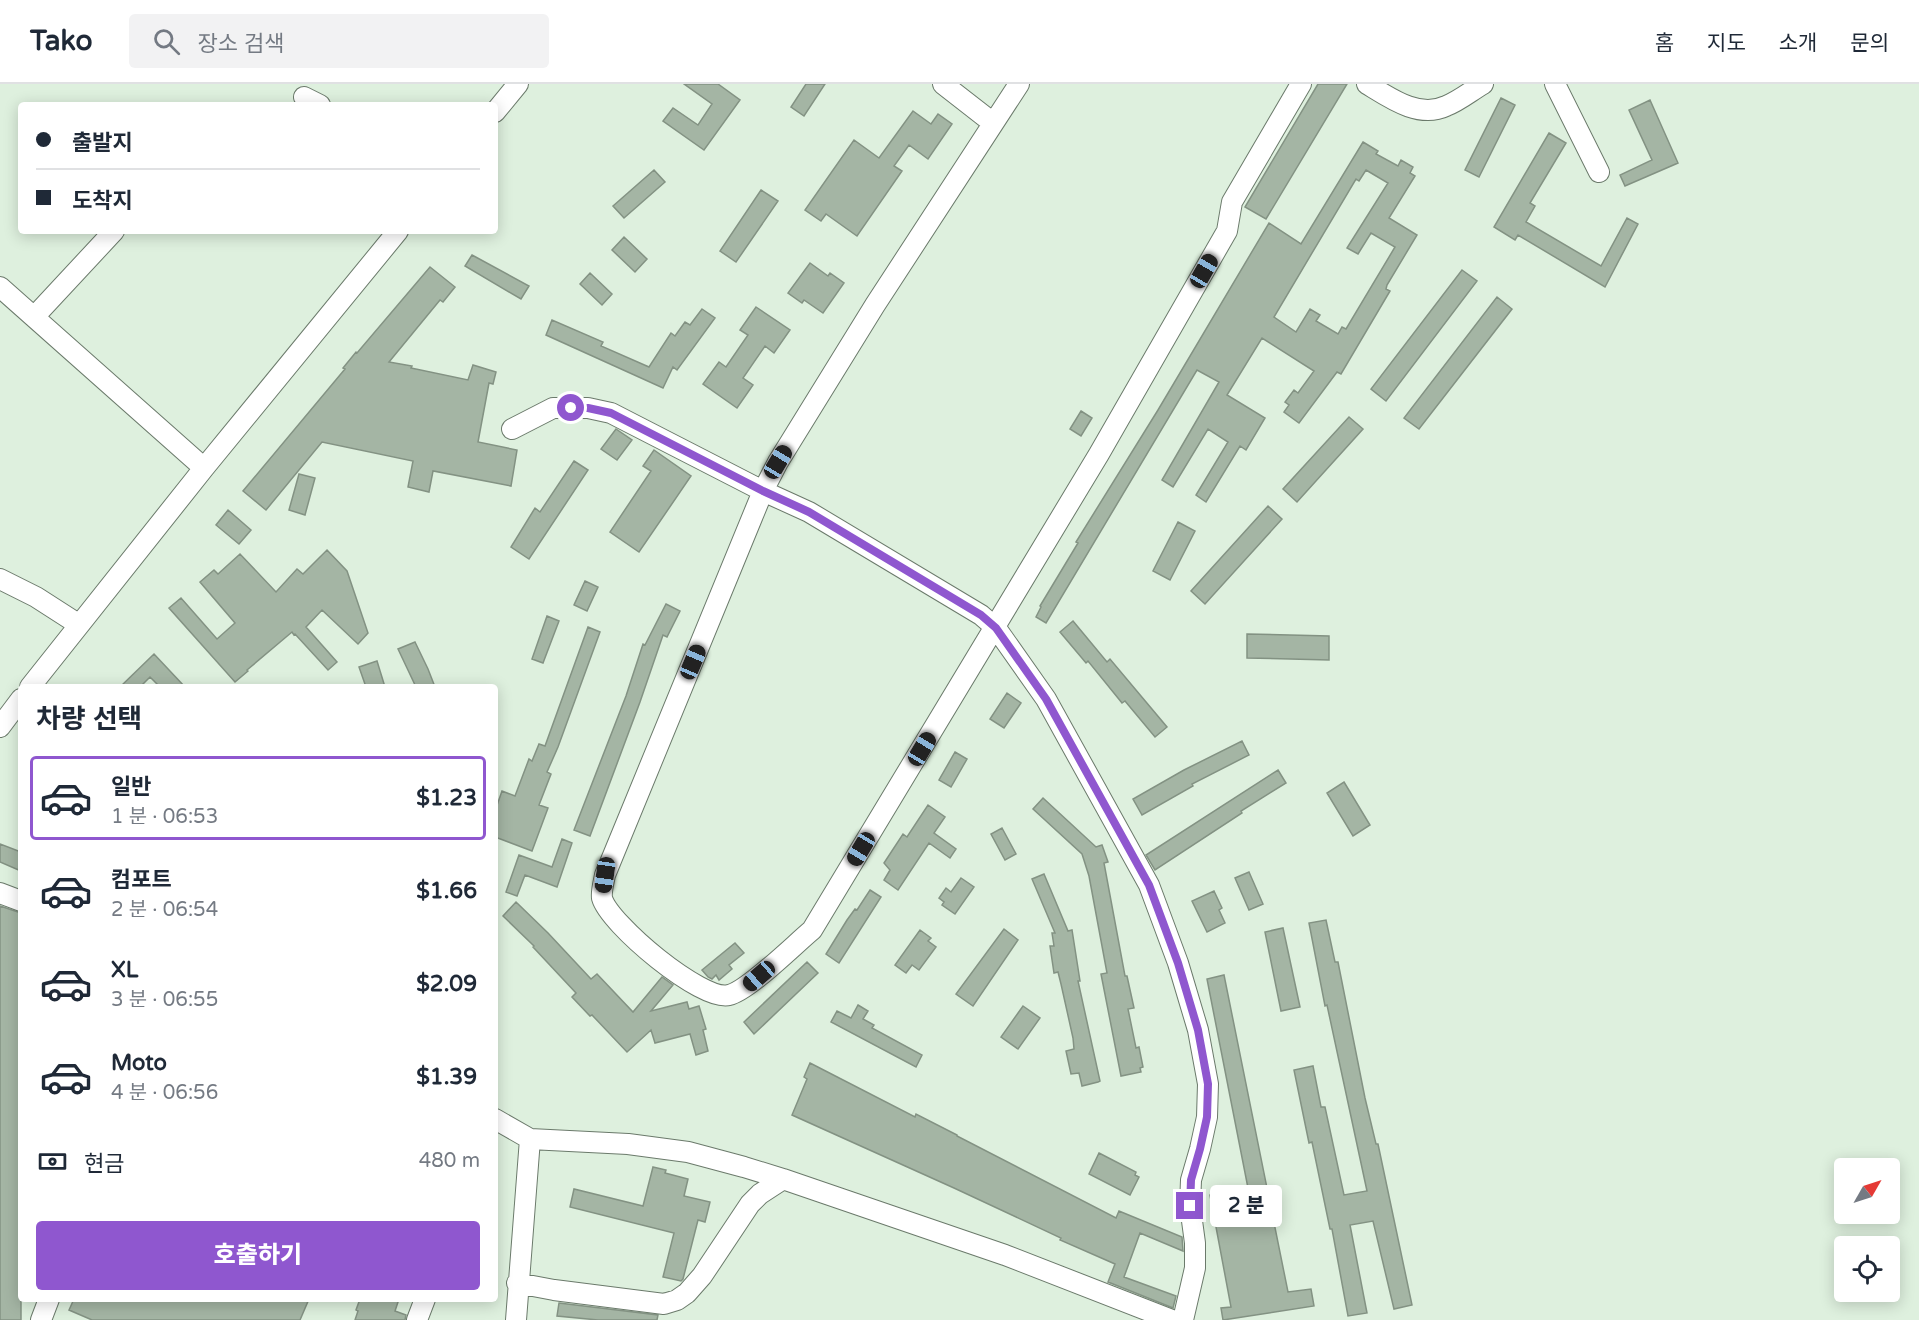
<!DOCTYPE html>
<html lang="ko">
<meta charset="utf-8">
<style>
:root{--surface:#fff;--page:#f2f2f3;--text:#1f2937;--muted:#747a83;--line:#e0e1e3;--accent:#8f57cf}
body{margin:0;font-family:"Varela Round","Noto Sans KR",sans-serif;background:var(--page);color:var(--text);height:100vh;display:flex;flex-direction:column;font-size:22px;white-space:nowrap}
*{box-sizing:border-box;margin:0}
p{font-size:20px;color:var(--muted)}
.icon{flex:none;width:33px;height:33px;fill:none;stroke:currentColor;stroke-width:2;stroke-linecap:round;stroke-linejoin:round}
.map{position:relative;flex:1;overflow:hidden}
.details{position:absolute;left:18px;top:600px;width:480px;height:618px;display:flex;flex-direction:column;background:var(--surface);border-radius:6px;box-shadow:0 3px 15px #0003}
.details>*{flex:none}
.banner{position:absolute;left:18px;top:18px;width:480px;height:132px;border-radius:6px;box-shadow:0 3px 15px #0003;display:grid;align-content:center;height:132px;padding:0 18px;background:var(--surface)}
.needle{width:39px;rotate:51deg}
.fabs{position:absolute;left:1834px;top:1074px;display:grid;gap:12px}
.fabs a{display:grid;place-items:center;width:66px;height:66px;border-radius:6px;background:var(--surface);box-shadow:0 3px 15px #0003;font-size:30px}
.end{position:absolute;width:27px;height:27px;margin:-14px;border:8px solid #8f57cf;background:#fff;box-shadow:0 0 0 3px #fff}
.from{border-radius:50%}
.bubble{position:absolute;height:42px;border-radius:6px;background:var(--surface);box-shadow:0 3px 15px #0003;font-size:20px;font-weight:800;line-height:42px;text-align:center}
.car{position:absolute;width:18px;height:36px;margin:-18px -9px;border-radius:8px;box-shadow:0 0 4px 2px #0007;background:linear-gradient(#222 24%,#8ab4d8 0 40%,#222 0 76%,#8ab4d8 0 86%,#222 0)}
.banner b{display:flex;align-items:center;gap:21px;height:57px;font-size:22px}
.banner b+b{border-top:2px solid var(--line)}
.banner i{width:15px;height:15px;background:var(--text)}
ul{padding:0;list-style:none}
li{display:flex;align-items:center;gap:18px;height:84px;margin:0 12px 9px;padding:0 6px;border:3px solid transparent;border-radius:6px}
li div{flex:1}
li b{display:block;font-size:22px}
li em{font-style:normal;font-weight:800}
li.selected{border-color:var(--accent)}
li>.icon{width:54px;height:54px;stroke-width:1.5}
h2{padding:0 18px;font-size:27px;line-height:72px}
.pay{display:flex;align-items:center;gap:15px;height:66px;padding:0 18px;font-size:22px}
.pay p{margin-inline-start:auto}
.cta{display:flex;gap:12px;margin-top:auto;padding:12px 18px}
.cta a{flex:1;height:69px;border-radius:6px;background:var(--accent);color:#fff;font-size:24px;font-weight:800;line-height:69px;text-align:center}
header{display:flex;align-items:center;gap:36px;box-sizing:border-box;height:84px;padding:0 30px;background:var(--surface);border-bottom:2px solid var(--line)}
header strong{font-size:28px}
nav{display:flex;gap:33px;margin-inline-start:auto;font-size:21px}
.search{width:420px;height:54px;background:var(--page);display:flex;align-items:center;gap:15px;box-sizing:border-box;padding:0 21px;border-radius:6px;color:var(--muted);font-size:22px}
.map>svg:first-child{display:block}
.building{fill:#a4b5a4;stroke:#839283;stroke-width:1.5;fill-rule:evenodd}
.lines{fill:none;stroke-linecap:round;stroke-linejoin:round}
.minor-casing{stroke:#6b7a6b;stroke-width:22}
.minor{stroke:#fff;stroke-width:20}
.route{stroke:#8f57cf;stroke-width:8}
</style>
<header>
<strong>Tako</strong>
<div class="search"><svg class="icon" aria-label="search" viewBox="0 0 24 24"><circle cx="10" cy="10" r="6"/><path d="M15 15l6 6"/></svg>장소 검색</div>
<nav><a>홈</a><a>지도</a><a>소개</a><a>문의</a></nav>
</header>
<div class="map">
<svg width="1919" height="1236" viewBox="0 0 1919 1236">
<rect width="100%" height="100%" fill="#def0de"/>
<!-- building -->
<path class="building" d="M684,0h34l22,16 -36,50 -41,-29 10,-13 25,17 14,-21z
M806,0h19l-21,32 -13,-9z
M1318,0h29l-81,135 -21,-12z
M1501,14l14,7 -36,72 -14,-7z
M1650,16l28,63 -53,23 -5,-11 32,-15 -23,-50z
M913,27l18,13 7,-10 14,10 -24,35 -19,-14 -15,21 8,5 -45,65 -31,-22 -5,7 -16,-11 49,-70 25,18z
M1549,49l17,10 -36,60 5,3 -9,16 75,44 26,-48 11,6 -33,63 -87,-52 -3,5 -21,-13z
M1363,58l15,9 -2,3 22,12 3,-6 12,7 -3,6 5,3 -26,42 28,17 -30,50 -1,4 4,2 -49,83 -4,-2 -38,51 -15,-11 5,-7 -4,-3 9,-12 4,3 16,-22 -52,-33 -35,57 38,23 -19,32 -6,-4 -34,56 -10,-7 32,-53 -20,-13 -35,58 -11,-7 57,-98 -22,-12 -151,253 -10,-6 5,-10 -1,-1 38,-63 -2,-1 82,-132 111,-187 32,21zM1366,86l22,13 -41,65 11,6 13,-21 24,14 -49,82 -4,-2 -4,7 -22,-13 4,-6 -10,-6 -14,23 -22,-15 82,-138 3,2z
M654,86l11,12 -41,36 -11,-12z
M761,106l17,11 -42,61 -16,-11z
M624,153l23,22 -12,13 -23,-22z
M472,171l57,31 -8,13 -56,-33z
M810,179l18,13 2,-3 14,10 -21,30 -19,-13 -2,3 -14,-10z
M430,183l25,20 -12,15 -3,-2 -51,62 23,4 -1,2 57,12 5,-15 23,7 -3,12 -4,-1 -11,59 39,8 -6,36 -78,-15 -4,21 -21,-5 5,-26 -91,-19 -56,68 -23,-19 102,-122 -2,-1 13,-16 1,1z
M1462,186l15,11 -91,120 -15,-12z
M590,189l22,21 -10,11 -22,-21z
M1497,213l15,12 -93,120 -15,-11z
M756,223l34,23 -16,23 -9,-7 -22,32 10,7 -16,23 -34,-24 16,-22 7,5 22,-32 -8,-5z
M702,225l13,9 -38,52 -4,-3 -10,21 -117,-53 6,-15 51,22 -2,4 48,21 22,-34 4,3 10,-14 5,3z
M1081,327l11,7 -11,18 -11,-7z
M1349,333l14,12 -66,73 -14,-13z
M616,345l16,11 -15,20 -16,-11z
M654,366l37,26 -52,76 -29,-20 41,-61 -8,-5z
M574,377l14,9 -59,89 -18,-12 24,-39 5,4z
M299,390l16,4 -10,37 -16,-5z
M1268,422l14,13 -77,85 -14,-13z
M228,426l23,20 -12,14 -23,-19z
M1178,438l17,9 -25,49 -17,-9z
M327,466l20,21 21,62 -10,11 -36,-34 -16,17 31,35 -9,8 -33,-36 -1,1 -2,-3 -45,38 1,1 -13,11 -66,-74 12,-10 36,41 18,-16 -35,-41 14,-12 4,4 22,-20 36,38 21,-23 6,5z
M585,497l13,6 -11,24 -13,-6z
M666,520l14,7 -13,26 -4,-2 -23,67 -50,134 -16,-6 52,-134 17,-52 2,1z
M547,532l12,5 -16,42 -11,-4z
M1073,537l34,41 3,-3 57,68 -12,10 -30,-36 -3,2 -34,-42 -2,2 -26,-31z
M588,543l12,5 -42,115 -11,25 4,2 -12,31 9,3 -16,43 -37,-14v-26l7,-20 13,5 14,-37 3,2 7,-17 6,2z
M1247,550l82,2v24l-82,-2z
M415,558l13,27 7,18h-19l-18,-38z
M154,570l31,33h-25l-10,-10 -10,10h-20z
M377,577l8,26h-19l-7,-20z
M1007,609l14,10 -17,25 -14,-9z
M1242,657l7,14 -57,29 1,2 -51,29 -9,-16 51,-29z
M955,668l12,7 -16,28 -12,-7z
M1278,686l8,13 -45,28 1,2 -87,57 -9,-15z
M1344,698l26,43 -17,11 -26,-43z
M1043,714l53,49 6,-2 6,17 -4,1 21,113h2l7,32 -6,1 8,39 3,-1 4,20 -3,1 1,4 -20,4 -20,-102 6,-1 -18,-97 -7,-22 -49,-45z
M928,721l17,12 -11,16 22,16 -6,9 -21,-15 -31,47 -14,-10 6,-10 -6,-7 19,-29 4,3z
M1002,744l14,26 -11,6 -14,-26z
M562,755l10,4 -15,44 -32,-12 -8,21 -11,-4 13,-37 33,12z
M0,760l21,8v19l-21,-9z
M1249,788l14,32 -14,6 -14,-32z
M1044,790l24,57 4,-1 8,51h-2l22,100 -2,1 -16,4 -3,-13 -8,1 -5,-23 8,-2 -1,-11 -12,-54 -3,-12 -4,1 -4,-27h4l-2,-13h3l-23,-54z
M961,794l13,9 -19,27 -13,-9 2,-3 -5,-4 7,-10 5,4z
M870,806l11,7 -42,66 -13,-9 21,-34 8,-11 2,1z
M1214,807l8,17 -3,2 6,13 -18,9 -15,-31z
M516,818l32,31 43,46 6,-5 36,38 29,-35 11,8 -22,26 36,-9 2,7 10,-3 7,23 -3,1 5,21 -12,4 -6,-21 -35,9 -4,-13 -24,22 -35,-37 -2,1 -18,-19 4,-4 -43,-46 1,-1 -31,-30z
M0,822l21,7v407h-21z
M1326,836l9,42h3l27,136 11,46h2l34,161 -18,4 -21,-88 -23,4 17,88 -19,3 -16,-87h-2l-18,-87 -3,1 -15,-73 19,-4 8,41h4l19,88 23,-4 -40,-186 -2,1 -16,-83z
M1283,844l17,79 -19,4 -16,-79z
M1004,845l14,11 -45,66 -17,-12z
M920,846l11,8 -3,3 8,6 -17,23 -7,-5 -6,8 -11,-8z
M735,859l9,10 -15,12 3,4 -13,11 -3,-5 -4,4 -4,-2 -6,-7z
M807,878l11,11 -64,61 -10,-12z
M1224,891l64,317 23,-3 3,17 -91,14 -2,-12 10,-1 -21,-112 38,-7 -41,-209z
M858,921l10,6 -5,8 11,6 -2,3 50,27 -6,12 -85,-45 6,-11 14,7z
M1023,922l17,12 -22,31 -17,-12z
M810,979l105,54 1,-3 41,21v1l159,82 3,-7 63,26 1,14 -43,-18 -16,44 52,19 -3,12 -65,-26 7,-18 -55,-24 1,-2 -107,-50 -162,-73 15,-36 -3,-2z
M1099,1069l37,19 -1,3 4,2 -9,18 -41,-21z
M653,1083l13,3 -1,3 23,6 -4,17 26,6 -5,20 -7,-2 -15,59 -2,2 -18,-4 11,-44 -104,-26 4,-18 69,17z
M74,1215h235l-9,21h-208l-23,-10z
M360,1215h39l-4,12 11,4 -1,5h-50l3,-9 -2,-1z
M559,1219l99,12 -1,5h-59l-41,-4z"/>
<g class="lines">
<!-- minor casing -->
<g class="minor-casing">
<path id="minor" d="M943,0l50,39
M1019,0l-144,221 -97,157 -15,29 -158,384c-1,6 -4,16 -3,23 7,26 100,104 127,97 19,-4 66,-51 83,-65l287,-476 128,-223 5,-29 69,-118
M1367,0c23,14 52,35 79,22 13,-5 25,-15 37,-22
M1555,0l44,88
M304,13l16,8
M495,28l23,-28
M0,203l204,181
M34,233l80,-86
M512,345l41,-21h35l23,5 152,78 46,21 172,103 15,13 50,71 103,186 29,78 20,67 10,54 -1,33 -7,32 -9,31 -1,26 5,37v25l-12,52
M0,495l36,18 42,27
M30,603l174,-219 194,-237
M0,643l21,-28
M0,809l21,8
M495,1035l35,20 -14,181
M530,1055l98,5 60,8 56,15 39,12 222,76 167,65
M517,1199l37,7 110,14 13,-4 10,-7 15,-17 48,-72 10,-10 23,-15
M41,1236l8,-21
M417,1236l8,-21"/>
</g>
<!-- minor -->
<use href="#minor" class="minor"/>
</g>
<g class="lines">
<!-- route -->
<path class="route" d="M571,324h17l23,5 152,78 46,21 172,103 15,13 50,71 103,186 29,78 20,67 10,54 -1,33 -7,32 -9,31 -1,26"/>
</g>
</svg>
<div class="fabs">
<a><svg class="needle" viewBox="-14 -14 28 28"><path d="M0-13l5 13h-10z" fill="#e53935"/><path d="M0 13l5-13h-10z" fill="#747a83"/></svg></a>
<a><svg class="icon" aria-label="locate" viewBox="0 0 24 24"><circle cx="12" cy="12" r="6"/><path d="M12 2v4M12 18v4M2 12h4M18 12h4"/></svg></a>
</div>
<i class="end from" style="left:571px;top:324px"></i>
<i class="end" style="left:1190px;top:1122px"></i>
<div class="bubble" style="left:1210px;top:1101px;width:72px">2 분</div>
<i class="car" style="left:1204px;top:187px;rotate:30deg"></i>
<i class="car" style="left:778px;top:378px;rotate:31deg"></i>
<i class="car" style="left:693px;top:578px;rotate:23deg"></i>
<i class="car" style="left:922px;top:665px;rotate:31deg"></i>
<i class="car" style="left:861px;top:765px;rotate:211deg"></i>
<i class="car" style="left:605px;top:791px;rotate:188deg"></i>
<i class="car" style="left:759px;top:892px;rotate:229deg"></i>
<div class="banner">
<b><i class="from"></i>출발지</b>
<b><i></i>도착지</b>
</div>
<section class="details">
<h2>차량 선택</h2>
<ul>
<li class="selected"><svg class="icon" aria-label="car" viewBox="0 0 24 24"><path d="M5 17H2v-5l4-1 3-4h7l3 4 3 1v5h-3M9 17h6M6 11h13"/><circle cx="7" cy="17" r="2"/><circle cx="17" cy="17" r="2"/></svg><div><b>일반</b><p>1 분 · 06:53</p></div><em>$1.23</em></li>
<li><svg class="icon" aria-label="car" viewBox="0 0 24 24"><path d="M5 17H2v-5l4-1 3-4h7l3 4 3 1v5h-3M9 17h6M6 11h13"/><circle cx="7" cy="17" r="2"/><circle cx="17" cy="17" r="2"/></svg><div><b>컴포트</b><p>2 분 · 06:54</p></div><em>$1.66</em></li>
<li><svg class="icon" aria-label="car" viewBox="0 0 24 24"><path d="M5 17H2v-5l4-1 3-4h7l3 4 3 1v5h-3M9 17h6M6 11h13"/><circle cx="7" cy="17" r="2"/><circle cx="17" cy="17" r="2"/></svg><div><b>XL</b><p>3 분 · 06:55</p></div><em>$2.09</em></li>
<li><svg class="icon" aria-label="car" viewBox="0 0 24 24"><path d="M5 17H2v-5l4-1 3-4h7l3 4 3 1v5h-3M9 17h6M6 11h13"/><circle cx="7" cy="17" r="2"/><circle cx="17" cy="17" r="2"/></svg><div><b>Moto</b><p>4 분 · 06:56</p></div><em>$1.39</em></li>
</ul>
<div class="pay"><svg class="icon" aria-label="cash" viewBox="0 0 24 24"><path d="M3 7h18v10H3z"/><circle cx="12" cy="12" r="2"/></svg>현금<p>480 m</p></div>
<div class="cta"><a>호출하기</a></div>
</section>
</div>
